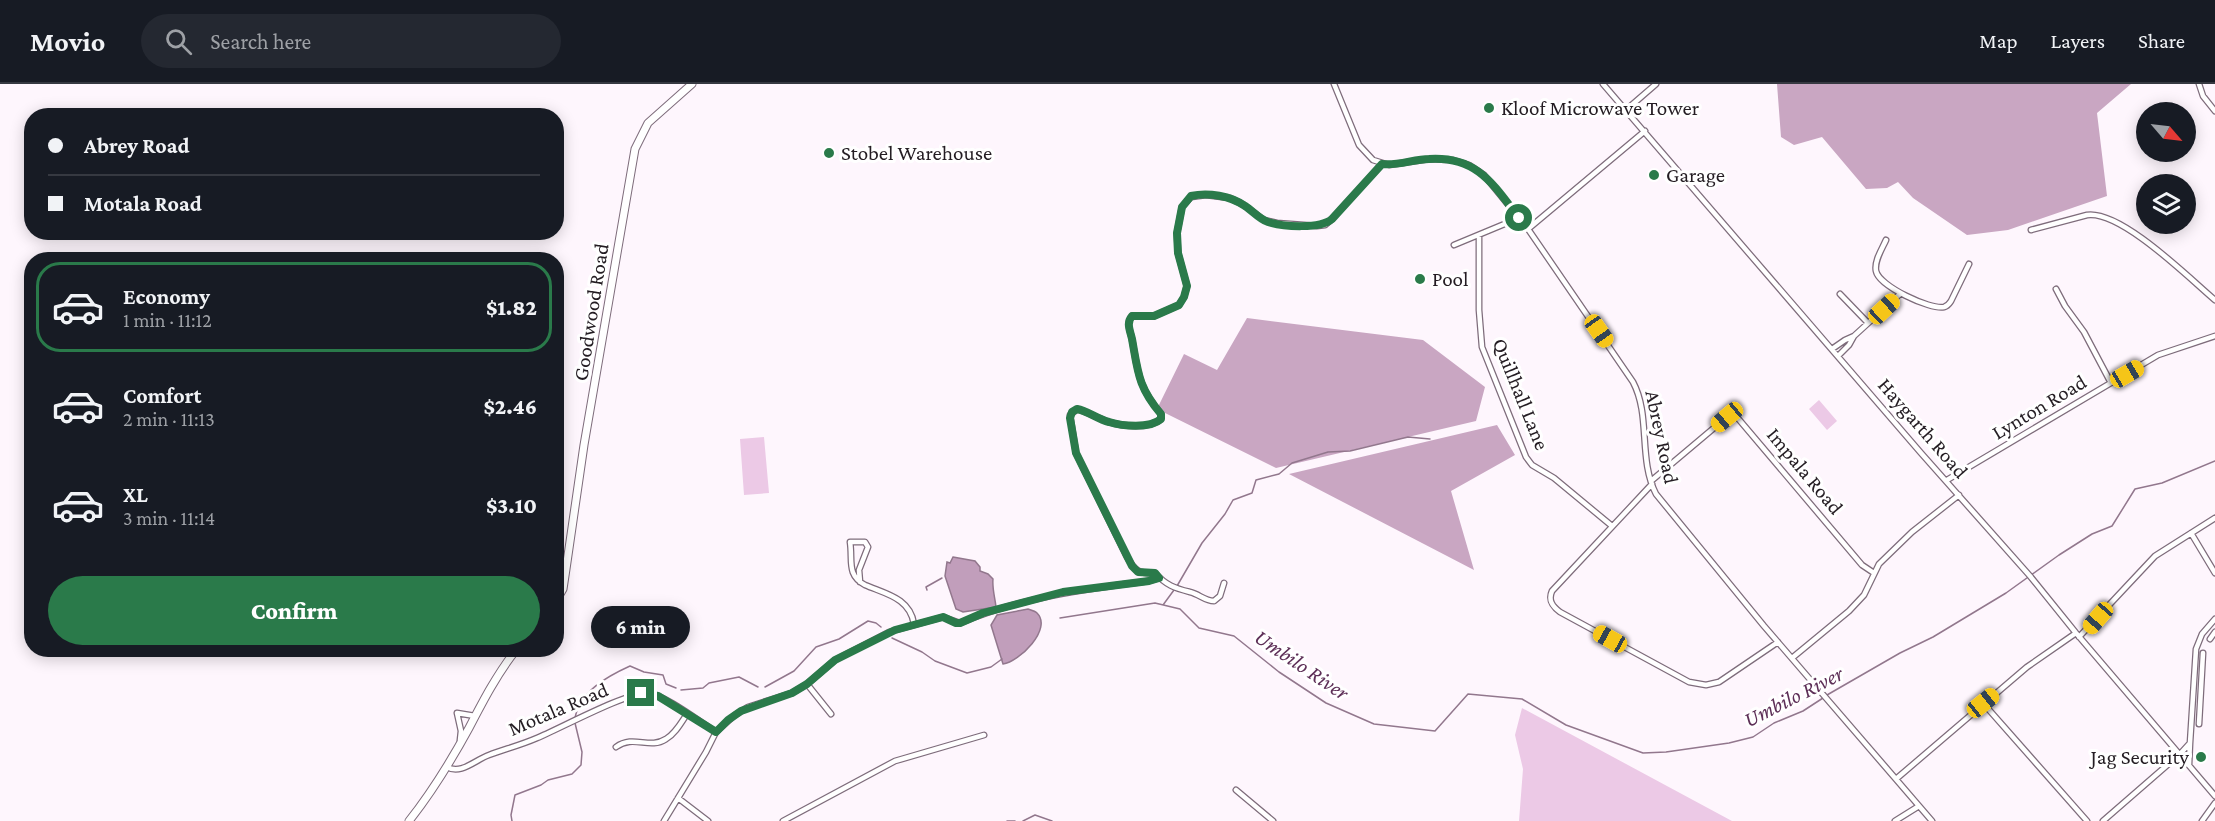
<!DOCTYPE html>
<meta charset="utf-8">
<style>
:root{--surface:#171b24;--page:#242831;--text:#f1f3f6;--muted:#9ea1a6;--line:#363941;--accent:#2a7a4a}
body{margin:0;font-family:"Crimson Pro",serif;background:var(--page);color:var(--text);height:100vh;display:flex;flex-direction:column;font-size:22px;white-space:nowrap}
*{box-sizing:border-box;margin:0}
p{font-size:20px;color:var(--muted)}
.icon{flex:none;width:33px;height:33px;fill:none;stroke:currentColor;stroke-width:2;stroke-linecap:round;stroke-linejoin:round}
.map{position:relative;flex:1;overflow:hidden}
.details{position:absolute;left:24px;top:168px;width:540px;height:405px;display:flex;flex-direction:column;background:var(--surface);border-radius:24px;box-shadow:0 3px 15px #0003}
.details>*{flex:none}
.banner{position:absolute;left:24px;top:24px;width:540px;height:132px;border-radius:24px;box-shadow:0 3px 15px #0003;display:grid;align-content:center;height:132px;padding:0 24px;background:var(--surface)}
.needle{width:39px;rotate:118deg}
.tools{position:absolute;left:2136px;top:18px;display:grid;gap:12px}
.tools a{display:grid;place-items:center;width:60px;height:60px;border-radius:50%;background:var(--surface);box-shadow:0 3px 15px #0003;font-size:30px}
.end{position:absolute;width:27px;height:27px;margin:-14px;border:8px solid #2a7a4a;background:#fff;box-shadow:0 0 0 3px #fff}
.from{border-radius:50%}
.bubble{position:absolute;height:42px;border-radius:21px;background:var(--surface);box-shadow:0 3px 15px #0003;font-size:20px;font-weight:800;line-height:42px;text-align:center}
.car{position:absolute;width:18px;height:36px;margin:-18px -9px;border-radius:8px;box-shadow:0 0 4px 2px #0007;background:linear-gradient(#f5c518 24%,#345 0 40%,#f5c518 0 76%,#345 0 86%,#f5c518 0)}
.banner b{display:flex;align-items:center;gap:21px;height:57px;font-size:22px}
.banner b+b{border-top:2px solid var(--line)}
.banner i{width:15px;height:15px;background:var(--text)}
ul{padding:10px 0 0;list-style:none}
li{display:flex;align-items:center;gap:18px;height:90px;margin:0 12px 9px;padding:0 12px;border:3px solid transparent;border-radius:24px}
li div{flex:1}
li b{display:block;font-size:22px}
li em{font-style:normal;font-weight:800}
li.active{border-color:var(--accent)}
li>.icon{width:54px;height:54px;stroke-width:1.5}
.action{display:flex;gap:12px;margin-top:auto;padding:12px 24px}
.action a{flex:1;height:69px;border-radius:36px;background:var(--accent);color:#fff;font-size:24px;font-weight:800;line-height:69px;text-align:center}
header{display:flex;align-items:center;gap:36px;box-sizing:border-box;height:84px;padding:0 30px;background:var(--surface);border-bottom:2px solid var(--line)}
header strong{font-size:28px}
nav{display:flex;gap:33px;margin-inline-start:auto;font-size:21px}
.search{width:420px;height:54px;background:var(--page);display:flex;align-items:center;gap:15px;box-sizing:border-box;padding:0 21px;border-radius:33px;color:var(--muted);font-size:22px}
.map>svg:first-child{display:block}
.green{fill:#ecc9e6}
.forest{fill:#c9a6c2}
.water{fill:#c19ebb;stroke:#92778d;stroke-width:1.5}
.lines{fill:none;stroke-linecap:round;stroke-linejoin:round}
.stream{stroke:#92778d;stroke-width:1.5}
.street-casing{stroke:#7e6c7b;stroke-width:7}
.secondary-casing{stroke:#7e6c7b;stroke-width:9}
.street{stroke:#fff;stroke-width:4.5}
.secondary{stroke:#fff;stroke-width:7}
.route{stroke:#2a7a4a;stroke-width:8}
.poi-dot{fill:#2a7a4a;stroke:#fff;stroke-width:2}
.labels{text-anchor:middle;stroke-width:6;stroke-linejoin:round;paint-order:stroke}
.poi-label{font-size:21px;fill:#241d23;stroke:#fff;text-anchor:start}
.street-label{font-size:21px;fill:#241d23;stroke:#fff}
.water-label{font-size:22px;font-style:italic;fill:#5d2f57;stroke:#fff}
</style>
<header>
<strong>Movio</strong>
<div class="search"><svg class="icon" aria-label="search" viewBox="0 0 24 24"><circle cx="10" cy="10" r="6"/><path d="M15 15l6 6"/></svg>Search here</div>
<nav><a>Map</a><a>Layers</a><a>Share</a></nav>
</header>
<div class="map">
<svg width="2215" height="737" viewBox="0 0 2215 737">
<rect width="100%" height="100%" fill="#fef6fd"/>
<!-- green -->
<path class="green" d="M1819,316l18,21 -10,9 -18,-21z
M764,353l5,56 -25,2 -4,-56z
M1522,624l210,113h-213l4,-52 -8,-34z"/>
<!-- forest -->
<path class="forest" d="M1777,0h354l-34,29 10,83 -99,34 -41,5 -54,-37 -15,-16 -11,6 -21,1 -44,-52 -28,8 -13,-8z
M1247,234l176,22 62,47 -9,34 -200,47 -119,-59 27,-55 33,16z
M1497,341l18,30 -64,36 23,79 -185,-96z"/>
<!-- water -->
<path class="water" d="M953,473l22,4 5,6v4l8,3 5,5c-1,10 2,18 3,28l-33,5 -7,-3 -11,-33 2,-14 3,1z
M1028,525c3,1 7,2 9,4 16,16 -18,49 -34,51l-12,-39 6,-10z"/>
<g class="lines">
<!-- stream -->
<path class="stream" d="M1177,502l25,-43 23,-29 8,-14 19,-7 4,-13 23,-6 13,-11 36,-11 22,-1 58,-14 22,2
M927,506l-1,-3 16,-9
M1163,521l11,-15
M1060,534l95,-15 25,6 19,19 35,8 45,36 47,31 48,21 61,7 33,-37 54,5 44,26 77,28 23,-1 63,-9 24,-6 21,-14 29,-12 20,-13
M892,554l30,14 13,9 32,12 24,-6 11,-8
M765,603l29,-16 22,-24 23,-8 29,-18 8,2 5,4
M681,606l22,-2 6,-5 30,-6 19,10
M1827,611l73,-42 33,-16 73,-44 53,-38 33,-21 20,-8 23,-37 27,-6 53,-22
M575,634c5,-27 33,-42 55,-52l14,6 19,3 3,9 10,4
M512,737l-1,-6 4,-20 26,-10 7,-5 24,-6 9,-9 1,-13 -7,-29
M1007,737h8
M1023,737l12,-6 17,6"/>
<!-- street casing -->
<g class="street-casing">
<path id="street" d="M1334,0l25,61 14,15 16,5 40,-6 24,1 16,5 15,10 44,54 105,153c18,34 5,77 23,112l108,132 168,195
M1603,0l318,369 109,123 46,57 139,163
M2199,0l4,12 12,15
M1626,26l30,-26
M1528,145l117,-98
M2031,146l56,-15c34,-5 102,63 128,85
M1479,151v75l3,37 44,110 6,8 22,13 58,48
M1886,156c-4,9 -12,21 -10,31 3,15 54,39 68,36 4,-1 5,-3 7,-6l18,-37
M1454,161l65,-27
M2056,205l9,17 19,26 27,51
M1840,210l28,29
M1832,265l13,-9 9,-4
M1838,272l11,-11 5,-9 46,-42
M1947,396l211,-125 57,-19
M1651,397l76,-64 9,-1 126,149 12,8
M1652,400l-100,107c-4,9 0,15 8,21l129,70 17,3 13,-3 59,-40
M2191,449l24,40
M860,498l-1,-12 9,-23 -3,-5h-15c3,18 -4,33 15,43 21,9 45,13 49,39
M1224,499l-4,13 -6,5c-9,0 -15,-7 -24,-9 -16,-4 -24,-7 -35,-19 -16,1 -20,-2 -28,-16l-51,-104 -6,-38 7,-6c8,2 14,6 22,9 16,8 46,12 61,2l1,-6c-23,-27 -23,-42 -29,-75 -2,-9 -6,-16 0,-23h22l25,-11 5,-8 3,-11 -9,-33 -1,-20 5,-26 9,-10 15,-2 24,3 14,7 20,15 13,3 40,3 8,-1 7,-6 50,-55
M2079,553l76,-81 60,-38
M2210,555l5,-7
M1792,574l57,-47 15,-16 15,-31 33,-32 47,-37
M807,600l24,30
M1983,619l104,118
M457,629l4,18 -1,9
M457,629l18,3
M2199,640l4,-71
M616,663c18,-13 33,3 50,-8 9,-5 15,-16 21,-25
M2189,681l1,-22
M447,683c14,8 28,-7 42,-12 16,-6 32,-10 48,-17 22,-9 92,-47 111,-45 17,2 52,29 68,39
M1896,695l131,-112 49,-34
M1236,706l37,31
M678,714l30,23
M664,737l42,-69 10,-20 19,-17 13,-8 44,-14 15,-9 28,-24 54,-28 54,-15 17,6c59,-25 125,-34 189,-42l10,-3
M783,737l112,-60 89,-26
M1895,737l24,-15
M2103,737l77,-67 10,-11 6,-94 6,-15 13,-15
M2202,737l13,-18"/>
</g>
<!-- secondary casing -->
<g class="secondary-casing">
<path id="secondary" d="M556,517l7,-12 3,-20 18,-124 51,-296 13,-26 44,-39
M409,737c23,-29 42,-60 60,-93 14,-27 28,-54 47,-78"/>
</g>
<!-- street -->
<use href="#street" class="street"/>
<!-- secondary -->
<use href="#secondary" class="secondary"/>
</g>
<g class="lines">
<!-- route -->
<path class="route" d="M641,609l17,3 58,36 12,-12 13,-9 51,-18 15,-9 28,-24 60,-30 48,-13 13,6h4l23,-10 80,-21 86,-11 10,-3 -4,-5 -17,-1 -6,-6 -56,-113 -6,-35 2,-6 5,-3c11,2 20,10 32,13 13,4 41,7 52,-3v-5c-23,-27 -23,-42 -29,-75 -2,-9 -6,-16 0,-23h22l25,-11 5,-8 3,-11 -9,-33 -1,-20 5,-26 9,-11c17,-4 40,0 54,10 8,5 14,13 23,16 15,5 53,7 64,-3l50,-55c16,2 32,-5 47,-5 48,-3 64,25 90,59"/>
</g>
<!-- markers -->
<g class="poi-dot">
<circle cx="1489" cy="24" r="6"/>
<circle cx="829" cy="69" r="6"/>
<circle cx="1654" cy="91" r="6"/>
<circle cx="1420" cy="195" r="6"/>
<circle cx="2201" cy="673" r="6"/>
</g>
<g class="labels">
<!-- poi labels -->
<g class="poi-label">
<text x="1501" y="31">Kloof Microwave Tower</text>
<text x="841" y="76">Stobel Warehouse</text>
<text x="1666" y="98">Garage</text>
<text x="1432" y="202">Pool</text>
<text x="2189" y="680" text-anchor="end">Jag Security</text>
</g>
<!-- street labels -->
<g class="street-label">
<text transform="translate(591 228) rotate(-81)" y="7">Goodwood Road</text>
<text transform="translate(1521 310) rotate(68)" y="7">Quillhall Lane</text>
<text transform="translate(2039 323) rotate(-31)" y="7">Lynton Road</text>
<text transform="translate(1923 344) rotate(49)" y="7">Haygarth Road</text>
<text transform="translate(1662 353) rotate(78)" y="7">Abrey Road</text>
<text transform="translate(1805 387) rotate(50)" y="7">Impala Road</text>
<text transform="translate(558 625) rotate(-23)" y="7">Motala Road</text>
</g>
<!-- water labels -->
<g class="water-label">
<text transform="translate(1302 580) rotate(34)" y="8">Umbilo River</text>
<text transform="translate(1793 612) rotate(-27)" y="8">Umbilo River</text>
</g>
</g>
</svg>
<div class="tools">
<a><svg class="needle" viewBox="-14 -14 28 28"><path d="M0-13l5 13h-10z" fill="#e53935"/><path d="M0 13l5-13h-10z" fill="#9ea1a6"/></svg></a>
<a><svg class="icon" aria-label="layers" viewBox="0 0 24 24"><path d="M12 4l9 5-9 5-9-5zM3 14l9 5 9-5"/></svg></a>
</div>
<i class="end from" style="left:1519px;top:134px"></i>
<i class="end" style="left:641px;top:609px"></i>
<div class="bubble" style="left:591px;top:522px;width:99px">6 min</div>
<i class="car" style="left:1884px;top:225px;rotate:47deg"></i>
<i class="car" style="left:1599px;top:247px;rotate:145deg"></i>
<i class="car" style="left:2127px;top:290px;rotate:60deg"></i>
<i class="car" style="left:1727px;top:333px;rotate:230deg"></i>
<i class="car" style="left:2098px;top:534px;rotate:221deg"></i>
<i class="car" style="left:1610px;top:555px;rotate:299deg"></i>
<i class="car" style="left:1983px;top:619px;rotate:51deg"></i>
<div class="banner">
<b><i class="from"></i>Abrey Road</b>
<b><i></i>Motala Road</b>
</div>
<section class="details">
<ul>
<li class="active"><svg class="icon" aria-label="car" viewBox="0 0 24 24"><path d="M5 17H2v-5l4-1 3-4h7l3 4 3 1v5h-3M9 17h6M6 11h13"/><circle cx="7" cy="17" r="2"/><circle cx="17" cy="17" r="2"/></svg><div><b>Economy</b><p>1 min · 11:12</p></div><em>$1.82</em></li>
<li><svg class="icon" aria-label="car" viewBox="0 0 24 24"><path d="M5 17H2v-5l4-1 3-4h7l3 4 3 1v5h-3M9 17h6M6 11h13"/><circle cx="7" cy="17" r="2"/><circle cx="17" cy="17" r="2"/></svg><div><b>Comfort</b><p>2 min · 11:13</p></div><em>$2.46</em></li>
<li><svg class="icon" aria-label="car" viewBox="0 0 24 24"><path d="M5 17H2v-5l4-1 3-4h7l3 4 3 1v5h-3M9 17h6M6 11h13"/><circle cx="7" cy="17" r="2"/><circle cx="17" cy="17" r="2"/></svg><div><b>XL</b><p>3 min · 11:14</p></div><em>$3.10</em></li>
</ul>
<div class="action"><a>Confirm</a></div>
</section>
</div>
